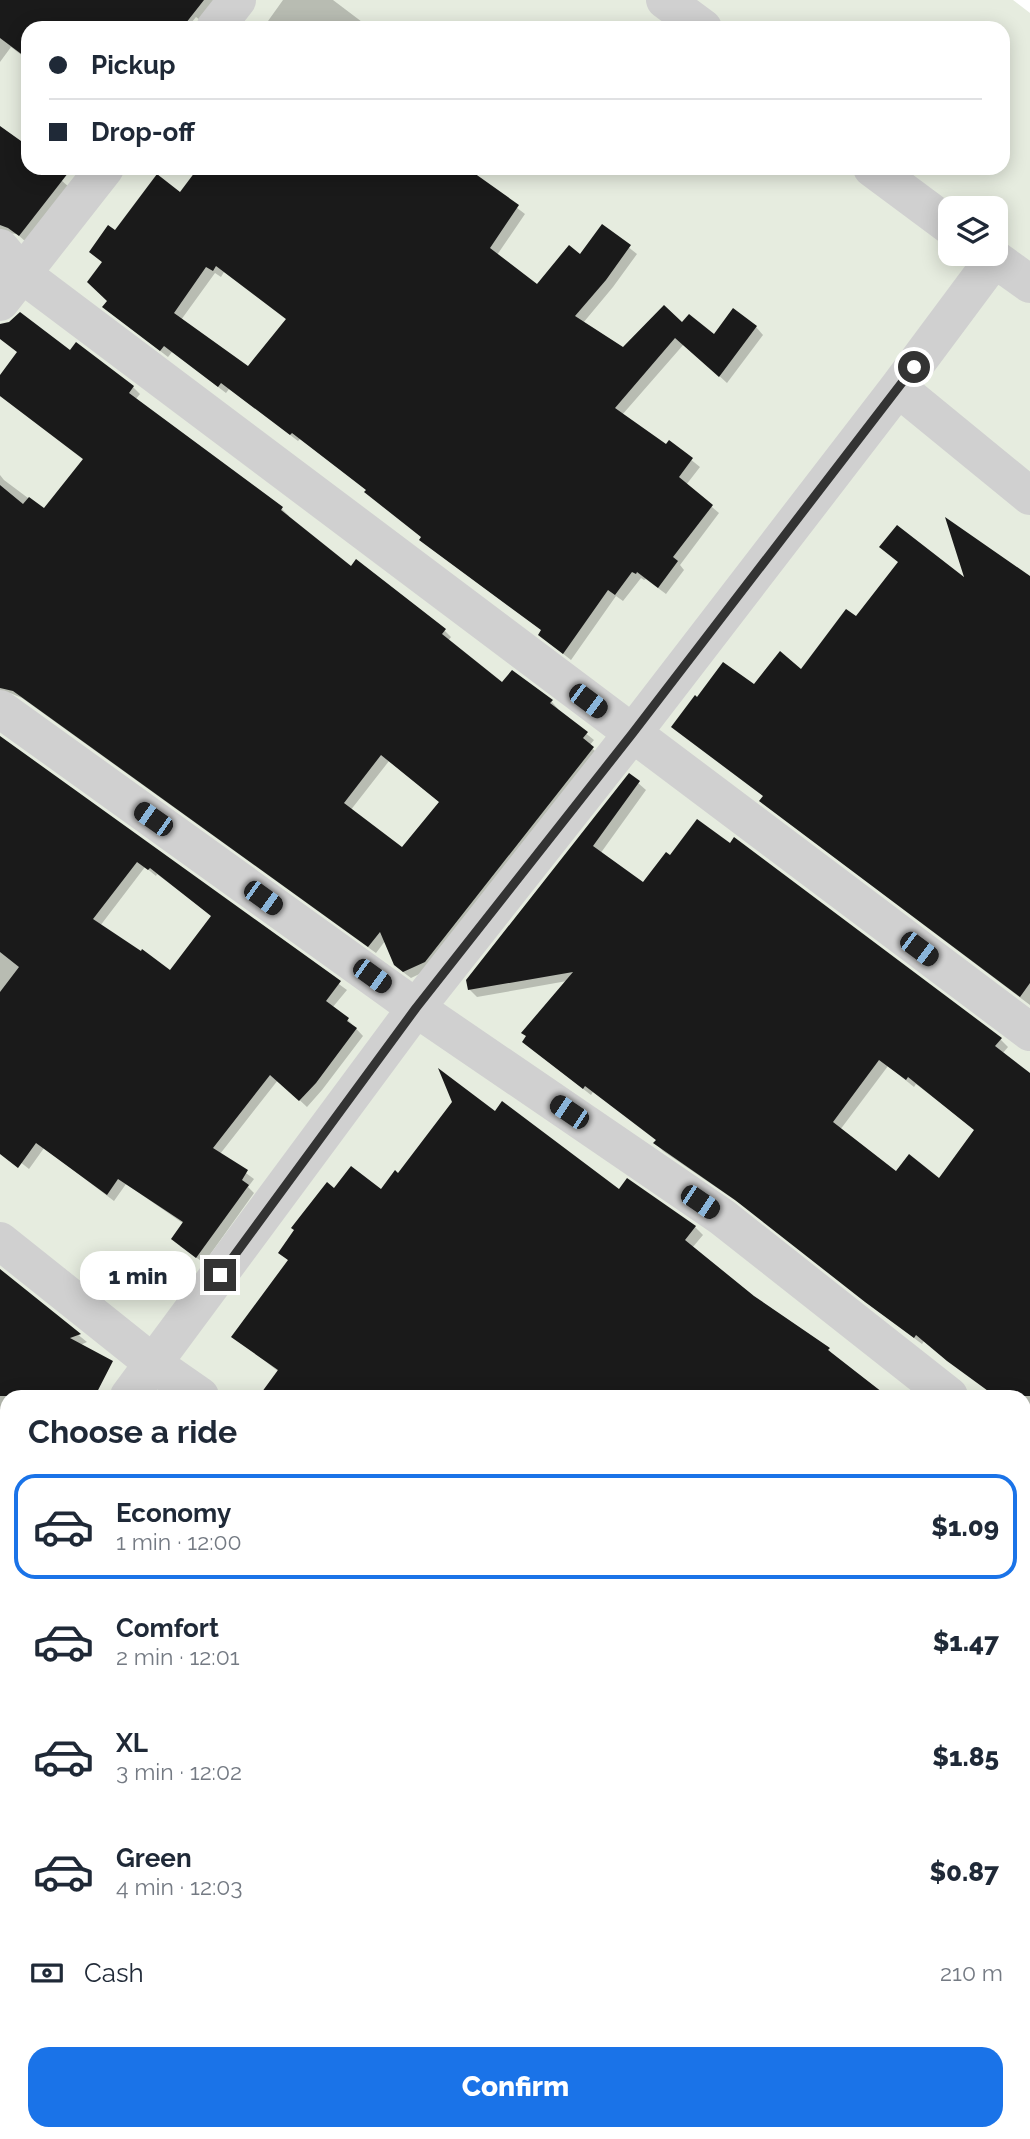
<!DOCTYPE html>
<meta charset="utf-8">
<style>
:root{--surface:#fff;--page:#f2f2f3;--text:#1f2937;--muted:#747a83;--line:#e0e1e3;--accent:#1a73e8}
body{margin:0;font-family:Raleway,sans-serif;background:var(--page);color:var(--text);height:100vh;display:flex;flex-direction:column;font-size:26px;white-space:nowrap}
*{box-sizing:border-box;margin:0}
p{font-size:23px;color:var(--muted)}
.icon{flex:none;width:38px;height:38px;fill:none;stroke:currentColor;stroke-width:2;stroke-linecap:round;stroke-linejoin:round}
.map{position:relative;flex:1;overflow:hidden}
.side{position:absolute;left:0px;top:1390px;width:1031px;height:751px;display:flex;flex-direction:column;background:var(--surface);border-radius:21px 21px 0 0;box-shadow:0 4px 18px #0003}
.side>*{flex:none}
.hud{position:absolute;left:21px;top:21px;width:989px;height:154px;border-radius:21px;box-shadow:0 4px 18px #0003;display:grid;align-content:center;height:154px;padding:0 28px;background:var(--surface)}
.tools{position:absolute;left:938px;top:196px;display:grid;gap:14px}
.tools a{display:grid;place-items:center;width:70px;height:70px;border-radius:14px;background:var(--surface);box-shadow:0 4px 18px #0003;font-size:35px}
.end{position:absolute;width:32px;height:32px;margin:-16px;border:9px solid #333;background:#fff;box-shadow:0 0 0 4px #fff}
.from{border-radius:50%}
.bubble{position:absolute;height:49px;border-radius:21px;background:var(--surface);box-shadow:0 4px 18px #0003;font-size:23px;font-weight:800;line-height:49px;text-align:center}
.car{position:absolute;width:21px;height:42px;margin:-21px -10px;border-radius:9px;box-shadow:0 0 5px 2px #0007;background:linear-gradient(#222 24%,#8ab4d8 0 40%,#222 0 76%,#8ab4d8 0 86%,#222 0)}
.hud b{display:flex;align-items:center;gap:24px;height:66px;font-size:26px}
.hud b+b{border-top:2px solid var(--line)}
.hud i{width:18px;height:18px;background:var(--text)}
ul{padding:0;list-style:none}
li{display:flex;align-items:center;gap:21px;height:105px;margin:0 14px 10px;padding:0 14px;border:4px solid transparent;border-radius:21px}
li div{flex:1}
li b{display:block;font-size:26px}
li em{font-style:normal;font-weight:800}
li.selected{border-color:var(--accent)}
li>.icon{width:63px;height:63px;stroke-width:1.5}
h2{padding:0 28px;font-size:32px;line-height:84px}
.pay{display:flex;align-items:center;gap:18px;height:77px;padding:0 28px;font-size:26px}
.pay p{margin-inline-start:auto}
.button{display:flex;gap:14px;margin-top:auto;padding:14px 28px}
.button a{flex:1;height:80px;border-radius:21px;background:var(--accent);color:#fff;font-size:28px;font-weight:800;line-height:80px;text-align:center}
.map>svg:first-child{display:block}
.green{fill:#e6ecdf;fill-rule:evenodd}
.shadow{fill:#0003;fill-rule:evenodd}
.building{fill:#1a1a1a;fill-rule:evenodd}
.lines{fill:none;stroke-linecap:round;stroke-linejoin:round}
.minor{stroke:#d0d0d0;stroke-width:38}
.route{stroke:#333;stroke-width:9}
</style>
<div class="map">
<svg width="1030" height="2139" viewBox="0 0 1030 2139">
<rect width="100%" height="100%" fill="#fff"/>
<!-- green -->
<path class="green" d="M0,0h1013l17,13v2126h-1030zM28,28h975v140h-975zM950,208h46v46h-46zM7,1396h1017v737h-1017z"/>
<!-- shadow -->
<path class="shadow" d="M0,0h216l-16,20 -4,-3 -9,11h-159v32l-17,-13 -11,15z
M283,0h50l37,28h-107z
M0,127l28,20v21h19l22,19 -43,55 -9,-8 -12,-1 -5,2z
M247,168h218l60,46 -28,41 40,31 44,-30 22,-29 34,27 -24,33 -30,36 40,26 59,-24 32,11 42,-9 7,8 -36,48 -43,-39 -62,71 44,31 3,-4 31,25 -14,18 33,28 -39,52 4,5 -18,24 -20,-15 -2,1 -3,-2 -18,23 -7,-5 -45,64 -23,-18 -5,-11 -114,-84 -6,-9 -56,-48 -67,-51 -2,2 -69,-52 -3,4 -54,-41 -4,5 -56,-43 -9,-51 -12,-11 24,-19 66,-39zM224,272l63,48 -39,49 -67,-49 34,-47 6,4z
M0,325l71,27 62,35 7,7 -5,6 147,109 7,7 -1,1 63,51 93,62 7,7 -3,4 55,44 9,-13 40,30 6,7 -1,1 37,30 -5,6 11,9 -168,213 -21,10 -8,-6 -18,-31 -9,12 -354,-255 -12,-5 -10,2v-220l4,5 40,30 40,-50 -84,-64v-18l19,-25 -19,-15zM389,761l52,42 -39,47 -52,-39z
M881,547l87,35 62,-3v426l-261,-197 -5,-11 -10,-111 48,-15 54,-53 44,-55z
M0,738l347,252 -15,18 16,12 15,16 -41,54 -15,17 -29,-27 -58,74 34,25 -6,8 6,6 -50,70 -24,-17 4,-22 -58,-40 -12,17 -70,-53 -15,21 -29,-23zM145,867l11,9 1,-2 55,42 -42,56 -70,-46z
M638,783l8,7 -46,64 44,31 356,154 8,8 -6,7 28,21v345h-6v-24h-29l-71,-55 -2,3 -47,-35 -130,-102 -82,-56 -8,-8 2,-2 -64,-49 -2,3 -59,-46 35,-68 -90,16 -8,-8zM888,1066l26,21 2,-3 59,46 -36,51 -42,-8 -57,-43z
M495,1114l124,77 76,36 8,8 -11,13 61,49 76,53 6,8 53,38h-503l-15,-10 -8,10h-101l18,-24 -45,-35 55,-76 -9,-9 54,-62 47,1 17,-16z
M0,1271l87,71 -7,3 30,20 -25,31h-78v17l-7,-4z
M7,1430v18l-7,-7z
M1030,1504v460l-6,7v-461z
M7,1581v206l-7,1v-206z
M0,1842l7,6v285h100l-4,6h-103z
M1024,2052l6,5v82h-375l-7,-6h376z
M162,2133h224l7,6h-223z
M515,2133h111l-4,6h-108z"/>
<!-- building -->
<path class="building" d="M0,0h204l-22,28h-154v31l-28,-21z
M0,126l28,20v22h44l-53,68 -11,-8 -8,-3z
M198,168h269l52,37 -29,43 47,36 32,-39 11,9 22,-30 29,21 -25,35 -31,36 48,31 41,-42 18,17 7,-8 25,20 19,-26 24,18 -38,51 -44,-39 -60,70 51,36 3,-4 24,18 -14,19 34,28 -40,52 5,4 -20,27 -21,-16 -1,2 -4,-2 -17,23 -7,-5 -45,64 -25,-19 3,-5 -122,-90 2,-3 -57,-45 2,-2 -74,-57 -2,2 -69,-52 -3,4 -54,-41 -4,5 -58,-44 5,-6 -20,-19 15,-20 -13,-10 19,-27 7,5 42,-56 23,18zM216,266l70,53 -38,47 -74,-53 32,-46 7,4z
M20,312l50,38 6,-8 58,44 -5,7 154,114 -2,3 70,56 5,-7 90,70 -4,5 60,48 10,-12 41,30 -3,3 38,29 -5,6 11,9 -169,215 -22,10 -9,-7 -14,-33 -12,15 -355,-256 -13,-3v-203l23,19 6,-7 15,11 39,-49 -83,-63v-21l17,-23 -17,-13v-15l9,-2zM381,755l58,47 -37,45 -58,-44z
M945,517l85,59v407l-10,14 -261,-196 4,-5 -92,-69 24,-32 2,2 26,-35 31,22 26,-33 21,18 45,-60 10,7 42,-54 -19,-15 18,-22 67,52z
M0,736l341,245 -15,20 23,17 -2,3 10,7 -41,55 -17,18 -29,-26 -57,73 35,22 -6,10 7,5 -53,73 -25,-19 12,-17 -65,-43 -11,16 -71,-52 -18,25 -18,-14v-162l19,-25 -19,-15zM137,862l11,8 2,-2 61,48 -41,54 -28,-21 -1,2 -48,-32z
M629,773l11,8 -47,65 50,36 23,-30 4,3 27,-36 33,24 4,-6 268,201 -7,8 35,27v323h-35l-48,-35 -31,-26 -2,3 -49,-36 -130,-102 -82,-57 3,-3 -71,-54 -2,3 -61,-47 4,-6 -5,-3 52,-61 -105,18 -2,-10zM879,1060l27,20 2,-3 66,53 -35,48 -30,-24 -13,17 -63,-49z
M438,1068l57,43 7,-10 117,88 8,-11 69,48 -11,14 69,56 76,52 -2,2 59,46h-628l19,-26 -47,-33 57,-77 -10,-7 16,-23 -3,-2 36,-46 7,6 17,-22 30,23 14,-19 3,3 54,-71z
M0,1269l81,65 -11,4 43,23 -18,35h-95z"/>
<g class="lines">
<!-- minor -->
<path class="minor" d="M665,0l38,28
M215,28l22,-28
M872,168l78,58
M0,248l22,26 1008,758
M988,254l42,30
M0,302l105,-134
M898,388l132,108
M0,709l416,299 306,209 227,179
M0,1241l154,123 46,32
M129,1396l287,-388 216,-274 266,-346 96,-129
M1024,1441l6,-8
M0,1559l7,-9
M0,1801l7,5
M1024,2010l6,5
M436,2133l7,6
M488,2139l4,-6"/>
</g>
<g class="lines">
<!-- route -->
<path class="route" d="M220,1275l196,-267 216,-274 282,-367"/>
</g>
</svg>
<div class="tools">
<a><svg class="icon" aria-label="layers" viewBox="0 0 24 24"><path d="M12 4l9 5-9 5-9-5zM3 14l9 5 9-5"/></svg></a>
</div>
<i class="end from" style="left:914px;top:367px"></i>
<i class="end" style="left:220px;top:1275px"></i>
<div class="bubble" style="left:80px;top:1251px;width:116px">1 min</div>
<i class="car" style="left:588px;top:701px;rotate:127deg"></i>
<i class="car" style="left:153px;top:819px;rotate:305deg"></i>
<i class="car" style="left:263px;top:898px;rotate:126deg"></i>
<i class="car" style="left:919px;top:949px;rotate:127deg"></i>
<i class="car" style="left:372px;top:976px;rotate:126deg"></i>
<i class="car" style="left:569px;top:1112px;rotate:304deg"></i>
<i class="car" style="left:700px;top:1202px;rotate:124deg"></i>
<div class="hud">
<b><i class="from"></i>Pickup</b>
<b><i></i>Drop-off</b>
</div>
<section class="side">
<h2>Choose a ride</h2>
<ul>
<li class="selected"><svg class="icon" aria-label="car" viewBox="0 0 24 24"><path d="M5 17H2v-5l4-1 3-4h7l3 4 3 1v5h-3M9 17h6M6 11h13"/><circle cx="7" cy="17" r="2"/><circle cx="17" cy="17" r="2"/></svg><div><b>Economy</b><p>1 min · 12:00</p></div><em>$1.09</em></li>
<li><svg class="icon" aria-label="car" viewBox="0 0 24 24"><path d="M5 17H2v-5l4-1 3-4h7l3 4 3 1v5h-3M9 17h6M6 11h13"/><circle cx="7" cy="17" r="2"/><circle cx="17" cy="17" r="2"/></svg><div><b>Comfort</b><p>2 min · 12:01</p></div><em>$1.47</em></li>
<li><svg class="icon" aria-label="car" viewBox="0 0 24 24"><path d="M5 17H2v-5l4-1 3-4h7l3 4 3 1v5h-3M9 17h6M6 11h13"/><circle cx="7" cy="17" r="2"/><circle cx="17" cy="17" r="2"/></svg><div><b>XL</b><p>3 min · 12:02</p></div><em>$1.85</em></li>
<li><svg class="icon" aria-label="car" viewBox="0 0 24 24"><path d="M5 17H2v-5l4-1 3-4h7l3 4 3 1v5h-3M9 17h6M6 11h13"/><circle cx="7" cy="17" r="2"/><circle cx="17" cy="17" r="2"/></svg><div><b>Green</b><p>4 min · 12:03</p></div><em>$0.87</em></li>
</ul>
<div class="pay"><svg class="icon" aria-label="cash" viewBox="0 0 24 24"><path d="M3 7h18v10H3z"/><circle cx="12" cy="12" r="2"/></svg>Cash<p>210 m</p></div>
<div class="button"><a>Confirm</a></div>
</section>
</div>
